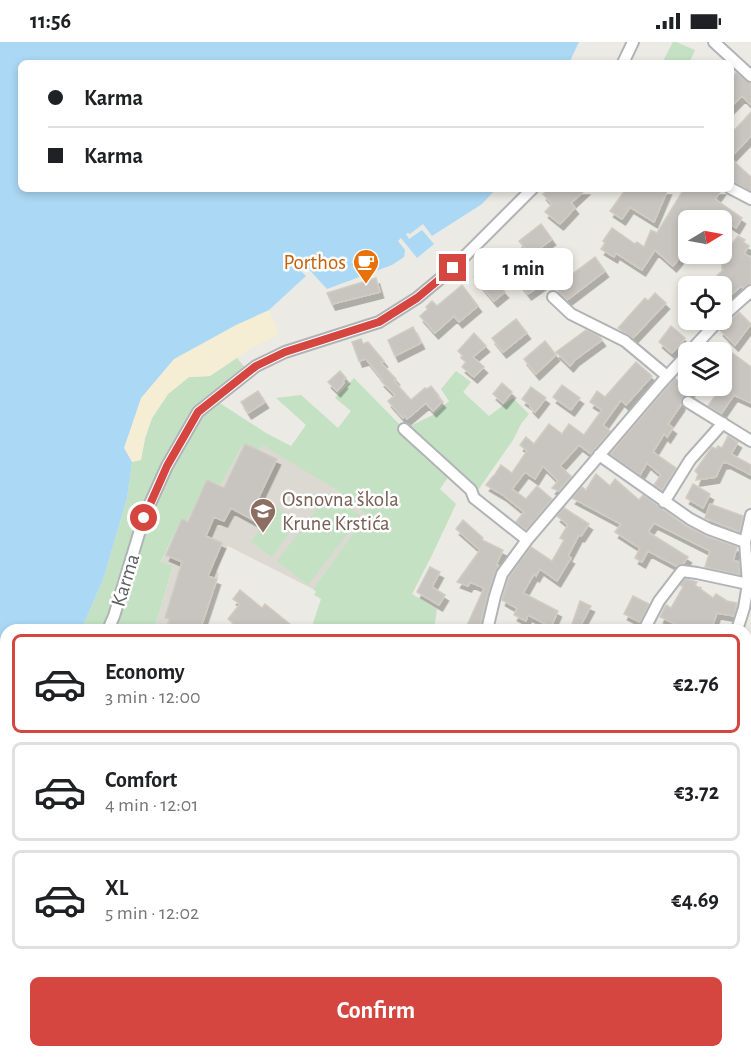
<!DOCTYPE html>
<meta charset="utf-8">
<style>
:root{--surface:#fff;--page:#f2f2f2;--text:#202124;--muted:#757577;--line:#e0e0e0;--accent:#d54641}
body{margin:0;font-family:"Alegreya Sans",sans-serif;background:var(--page);color:var(--text);height:100vh;display:flex;flex-direction:column;font-size:22px;white-space:nowrap}
*{box-sizing:border-box;margin:0}
p{font-size:20px;color:var(--muted)}
.icon{flex:none;width:33px;height:33px;fill:none;stroke:currentColor;stroke-width:2;stroke-linecap:round;stroke-linejoin:round}
.map{position:relative;flex:1;overflow:hidden}
.side{position:absolute;left:0px;top:582px;width:752px;height:434px;display:flex;flex-direction:column;background:var(--surface);border-radius:18px 18px 0 0;box-shadow:0 3px 9px #0003}
.side>*{flex:none}
.guide{position:absolute;left:18px;top:18px;width:716px;height:132px;border-radius:9px;box-shadow:0 3px 9px #0003;display:grid;align-content:center;height:132px;padding:0 30px;background:var(--surface)}
.needle{width:39px;rotate:80deg}
.tools{position:absolute;left:678px;top:168px;display:grid;gap:12px}
.tools a{display:grid;place-items:center;width:54px;height:54px;border-radius:9px;background:var(--surface);box-shadow:0 3px 9px #0003;font-size:30px}
.end{position:absolute;width:27px;height:27px;margin:-14px;border:8px solid #d54641;background:#fff;box-shadow:0 0 0 3px #fff}
.from{border-radius:50%}
.bubble{position:absolute;height:42px;border-radius:9px;background:var(--surface);box-shadow:0 3px 9px #0003;font-size:20px;font-weight:700;line-height:42px;text-align:center}
.guide b{display:flex;align-items:center;gap:21px;height:57px;font-size:22px}
.guide b+b{border-top:2px solid var(--line)}
.guide i{width:15px;height:15px;background:var(--text)}
ul{padding:10px 0 0;list-style:none}
li{display:flex;align-items:center;gap:18px;height:99px;margin:0 12px 9px;padding:0 18px;border:3px solid var(--line);border-radius:9px}
li div{flex:1}
li b{display:block;font-size:22px}
li em{font-style:normal;font-weight:700}
li.selected{border-color:var(--accent)}
li>.icon{width:54px;height:54px;stroke-width:1.5}
.button{display:flex;gap:12px;margin-top:auto;padding:12px 30px}
.button a{flex:1;height:69px;border-radius:9px;background:var(--accent);color:#fff;font-size:24px;font-weight:700;line-height:69px;text-align:center}
.status{display:flex;justify-content:space-between;align-items:center;height:42px;padding:0 30px;background:var(--surface);direction:ltr}
.status svg{height:16px;fill:currentColor}
.map>svg:first-child{display:block}
.education{fill:#dcd9d2}
.green{fill:#c4e1c3}
.sand{fill:#f6edd5}
.water{fill:#abd8f5}
.building{fill:#c8c5c0;stroke:#d0ccc3;stroke-width:1.5;filter:url(#shadow)}
.lines{fill:none;stroke-linecap:round;stroke-linejoin:round}
.street-casing{stroke:#b1b4b7;stroke-width:14}
.street{stroke:#fff;stroke-width:10}
.route{stroke:#d54641;stroke-width:8}
.labels{text-anchor:middle;stroke-width:5;stroke-linejoin:round;paint-order:stroke}
.food-label{font-size:21px;fill:#c56008;stroke:#fff;text-anchor:end}
.education-label{font-size:21px;fill:#785e54;stroke:#fff;text-anchor:start}
.street-label{font-size:21px;fill:#5c5f62;stroke:#fff}
</style>
<div class="status"><b>11:56</b><svg viewBox="0 0 49 12"><path d="M0 12V9h3v3zM5 12V6h3v6zM10 12V3h3v9zM15 12V0h3v12zM26 1h20v11H26zM47 4h2v5h-2z"/></svg></div>
<div class="map">
<svg width="751" height="1015" viewBox="0 0 751 1015">
<defs>
<filter id="shadow"><feDropShadow dx="3.5" dy="6" stdDeviation="0" flood-color="#0004"/></filter>
</defs>
<rect width="100%" height="100%" fill="#eceae4"/>
<!-- education -->
<path class="education" d="M261,401l74,46 31,25 -2,4 -51,71 -85,-43 -12,25 3,3 -19,56h-46l19,-63 -12,-4 19,-41 6,1 21,-43 14,5 21,-39 18,7z"/>
<!-- green -->
<path class="green" d="M673,0h3l19,8 -6,13h-27z
M237,316l12,14 -34,28 51,33 25,13 15,-21 -30,-27 25,-3 37,33 13,-17 -16,-13 19,-20 50,51 29,-14 16,-14 -8,-12 15,-18 15,11 -8,10 26,24 24,-18 16,16 -8,10 -8,16 -37,53 -25,-20 -11,16 16,15 -23,49 -21,41 25,15 -3,21h-19l-5,-2 -1,2h-97l1,-7 8,-24 -7,-4 2,-3 -3,-3 51,-71 2,-4 -31,-25 -74,-45 -1,9 -18,-7 -21,39 -14,-5 -21,43 -6,-1 -19,40 12,4 -19,64h-73l22,-50 24,-82 5,-36 9,-3 4,-21 7,-20 16,-24 21,-17 21,-1z
M330,450l31,24 -53,69 -31,-24z
M276,465l21,15 -25,35 -21,-15z
M6,711v147l-6,-5v-135z
M6,868v86l-6,9v-88z
M746,946l5,3v66h-46l-9,-5h50z"/>
<!-- sand -->
<path class="sand" d="M269,268l10,24 -33,17 -36,25 -21,1 -21,17 -16,24 -7,20 -4,22 -9,2 -8,-14 17,-50 33,-39 62,-34z"/>
<!-- water -->
<path class="water" d="M0,0h579l-10,21h-30l-5,-3 -3,3h-510v126h475l-14,15 -50,32 -9,-12 -13,10 -2,-1 -2,1 3,5 13,-9 12,14 -17,14 -16,-20 -3,3 7,9 -1,7 -12,8 -65,24 -22,-24 -6,4 7,7 -37,34 -33,15 -62,34 -33,39 -17,50 8,14 -5,36 -24,82 -22,50h-75v123l-6,7z"/>
<!-- building -->
<path class="building" d="M736,31l15,11v21l-9,-9 -12,12v-29z
M751,70v24l-21,22v-23z
M730,116l21,19v14l-15,-8 -6,-5z
M549,147h37l-15,14 4,5 -15,16 -15,-12 7,-8 -9,-10z
M626,147h42l-14,33 -24,-15 -8,12 -12,-8z
M684,147h38l-7,10 27,19 -6,10 -25,-17 -6,9h-17v28l-15,18 -18,-16 -13,20 -26,-17 -2,4 -13,-8 4,-6 -2,-2 9,-13 23,16 2,-2 7,5 7,-17 6,3z
M541,182l11,15 -21,16 -12,-14z
M738,194l7,4 -2,2 6,4 -5,7 7,5v26l-8,4 -2,-2 -19,17v-17h-16l17,-16 -1,-1v-28l9,4z
M595,215l10,14 -38,29 -12,-13z
M496,218l11,15 -11,8 9,9 -11,9 -20,-24z
M539,224l10,13 -21,15 -10,-13z
M376,236l4,14 -48,12 -5,-11z
M462,243l16,21 -19,16 -5,-6 -19,17 -15,-17 8,-7 -2,-2 6,-6 5,5z
M655,251l11,10 -33,35 -15,-10 27,-30 3,3z
M739,270l12,12 -16,21 -15,-15z
M516,277l11,14 -24,19 -11,-14z
M671,284l14,12 -13,15 -13,-11z
M413,285l8,16 -26,13 -7,-16z
M586,288l13,6 3,4 -27,20 -5,6 -14,-14z
M474,291l12,13 -13,11 11,10 -10,10 -12,-10 4,-5 -5,-4 2,-2 -5,-5z
M361,297l2,5 5,-2 16,19 -3,2 15,16 -2,2 17,19 14,-12 2,1 4,-3 8,10 -1,1 4,5 -9,9 -7,-8 -19,16 -2,-3 -2,2 -15,-17 7,-6 -14,-14 2,-1 -17,-21 -7,2 -7,-19z
M545,299l11,14 -20,19 -12,-15z
M727,307l24,18v36l-17,-8 -13,19 -13,-8 14,-20v-31z
M636,320l16,14 -26,29 -5,-5 -18,25 7,6 -19,23 -12,-9 -19,21 11,10 -12,15 -7,-3 6,-7 -15,-15 -8,13 -10,-7 -13,17 14,10 11,-13 15,13 -26,31 -10,-8 8,-10 -21,-17 -17,-10 7,-9h1l7,-11 11,8 15,-22 -7,-6 6,-8 8,7 15,-20 13,10 7,-10 15,11 18,-25 -12,-8 7,-11 8,6z
M340,329l6,7 -3,3 1,2 -7,8 -9,-9z
M675,336l8,8h11l-6,9 -6,3 -1,7 -13,19 5,4 -6,9 -3,-3 -11,18 23,16 -14,22 -8,-5 7,-10 -14,-12 -7,12 -30,-21z
M502,341l10,9 -9,11 -10,-9z
M562,343l18,13 -9,12 -18,-13z
M531,345l15,11 -11,14 -5,-5v-2l-8,-6z
M258,349l7,11 -17,11 -7,-11z
M728,394l10,6 -7,12 20,11v10l-25,-13 -1,1 -2,-1 -7,15 -20,3 2,-6 -3,-3 17,-24 4,2 2,-3 4,2z
M245,402l32,15 -19,40 4,4 -9,17 -22,-12 -7,13 -10,-4 -8,19 16,7 -14,33 9,3 -17,51h-33l3,-11 -5,-1 17,-56 -16,-7 16,-36 6,3 19,-42 17,8z
M596,432l14,12 5,-7 24,21 4,-5 43,31 20,10 31,11 -4,14 6,1 1,13 -35,-8 5,-16 -56,-28 -6,9 40,25 -5,7 -7,2 -28,-15 -6,11 -7,-4 5,-10 -25,-16 6,-8 -49,-26 10,-11 4,3z
M693,442l17,10 -7,14 -17,-10z
M710,462l33,12 -3,16 -35,-14z
M564,466l25,16 -8,12 -2,-1 -11,21 3,2 -14,23 -17,-12 -4,7 -2,-2 -11,19 35,18 -7,16 -23,-12 -2,6 -12,-6 3,-7 -15,-8 7,-23 22,-30 21,14 12,-21 -4,-2 8,-13 -11,-9z
M463,478l20,18 -1,2 21,10 -7,15 3,1 -4,6 -7,22 -9,36h-14l19,-42 -14,-6 -2,4 -11,-4 23,-32 -24,-21z
M430,525l10,5 -8,15 13,8 -6,10 -22,-13z
M685,537l12,3 -2,3 18,13 3,-4 11,7 10,2 -3,13 -17,-3 -6,17h-22l-29,-13 6,-12 5,3 12,-21 -3,-2z
M240,548l22,18 3,-4 25,20 -5,6h-58l6,-7 -5,-4 12,-15 -7,-5z
M633,554l16,8 -9,18 -16,-8z
M580,559l11,5 -13,24h-8z"/>
<g class="lines">
<!-- street casing -->
<g class="street-casing">
<path id="street" d="M714,0l37,34
M623,21l10,-21
M730,146l21,11
M553,255l18,17 54,27 42,35
M722,275l29,-26
M688,360l63,39
M404,387l67,61 3,8 53,42
M599,413l91,64 19,10 36,13
M664,460l26,-42 33,-37
M108,588l6,-14 30,-99 23,-51 31,-54 58,-46 29,-14 94,-30 38,-24 36,-30 79,-79
M487,588l8,-34 7,-22 25,-34 134,-157 58,-63
M644,588l15,-29 23,-30 15,2 51,11
M737,588l7,-22 4,-24 -3,-42 6,-27
M746,690l5,3
M0,737l6,-6
M746,907l5,-7
M221,1010l9,5
M551,1010l2,1 12,-1
M573,1010l17,5
M658,1010l12,5
M57,1015l4,-5
M271,1015l2,-5
M508,1015l2,-5
M609,1015l3,-5"/>
</g>
<!-- street -->
<use href="#street" class="street"/>
</g>
<g class="lines">
<!-- route -->
<path class="route" d="M144,476l23,-52 31,-54 58,-46 29,-14 94,-30 38,-24 36,-30"/>
</g>
<!-- icons -->
<defs>
<g id="cafe-pin" transform="scale(1.35)"><path d="M0 17L-7.5 6A9.5 9.5 0 1 1 7.5 6Z" fill="#e8710a" stroke="#fff"/><path d="M-5.5-4.5H6V0H3Q3 3.5 0 3.5H-2.5Q-5.5 3.5-5.5 0ZM3-3.2v2h1.7v-2ZM-6 4.5H4V6H-6Z" fill="#fff"/></g>
<g id="school-pin" transform="scale(1.35)"><path d="M0 17L-7.5 6A9.5 9.5 0 1 1 7.5 6Z" fill="#8d6e63" stroke="#fff"/><path d="M0-5L7-2L0 1L-7-2ZM-4 1L0 2.5L4 1V4Q0 6-4 4Z" fill="#fff"/></g>
</defs>
<g fill-rule="evenodd">
<use href="#cafe-pin" x="366" y="220"/>
<use href="#school-pin" x="263" y="469"/>
</g>
<g class="labels">
<!-- food labels -->
<g class="food-label">
<text x="346" y="227">Porthos</text>
</g>
<!-- education labels -->
<g class="education-label">
<text x="282" y="464">Osnovna škola<tspan x="282" dy="24">Krune Krstića</tspan></text>
</g>
<!-- street labels -->
<g class="street-label">
<text transform="translate(125 538) rotate(-73)" y="7">Karma</text>
</g>
</g>
</svg>
<div class="tools">
<a><svg class="needle" viewBox="-14 -14 28 28"><path d="M0-13l5 13h-10z" fill="#e53935"/><path d="M0 13l5-13h-10z" fill="#757577"/></svg></a>
<a><svg class="icon" aria-label="locate" viewBox="0 0 24 24"><circle cx="12" cy="12" r="6"/><path d="M12 2v4M12 18v4M2 12h4M18 12h4"/></svg></a>
<a><svg class="icon" aria-label="layers" viewBox="0 0 24 24"><path d="M12 4l9 5-9 5-9-5zM3 14l9 5 9-5"/></svg></a>
</div>
<i class="end from" style="left:144px;top:476px"></i>
<i class="end" style="left:453px;top:226px"></i>
<div class="bubble" style="left:474px;top:206px;width:99px">1 min</div>
<div class="guide">
<b><i class="from"></i>Karma</b>
<b><i></i>Karma</b>
</div>
<section class="side">
<ul>
<li class="selected"><svg class="icon" aria-label="car" viewBox="0 0 24 24"><path d="M5 17H2v-5l4-1 3-4h7l3 4 3 1v5h-3M9 17h6M6 11h13"/><circle cx="7" cy="17" r="2"/><circle cx="17" cy="17" r="2"/></svg><div><b>Economy</b><p>3 min · 12:00</p></div><em>€2.76</em></li>
<li><svg class="icon" aria-label="car" viewBox="0 0 24 24"><path d="M5 17H2v-5l4-1 3-4h7l3 4 3 1v5h-3M9 17h6M6 11h13"/><circle cx="7" cy="17" r="2"/><circle cx="17" cy="17" r="2"/></svg><div><b>Comfort</b><p>4 min · 12:01</p></div><em>€3.72</em></li>
<li><svg class="icon" aria-label="car" viewBox="0 0 24 24"><path d="M5 17H2v-5l4-1 3-4h7l3 4 3 1v5h-3M9 17h6M6 11h13"/><circle cx="7" cy="17" r="2"/><circle cx="17" cy="17" r="2"/></svg><div><b>XL</b><p>5 min · 12:02</p></div><em>€4.69</em></li>
</ul>
<div class="button"><a>Confirm</a></div>
</section>
</div>
